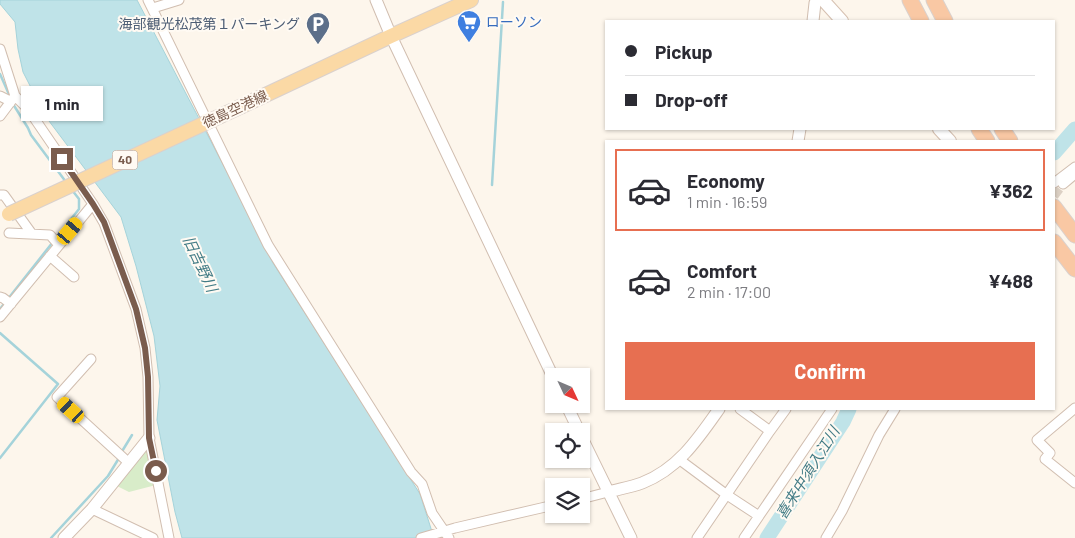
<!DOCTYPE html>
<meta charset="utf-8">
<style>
:root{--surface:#fff;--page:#f2f2f3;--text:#2b2b33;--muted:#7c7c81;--line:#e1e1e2;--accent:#e76f51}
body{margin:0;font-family:Barlow,"Noto Sans JP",sans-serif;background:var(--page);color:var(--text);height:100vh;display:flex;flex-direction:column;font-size:19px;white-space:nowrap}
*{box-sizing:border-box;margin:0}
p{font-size:16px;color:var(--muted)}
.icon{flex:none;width:28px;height:28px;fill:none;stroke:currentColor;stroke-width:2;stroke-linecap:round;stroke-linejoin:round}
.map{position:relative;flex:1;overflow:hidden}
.sheet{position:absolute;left:605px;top:140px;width:450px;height:270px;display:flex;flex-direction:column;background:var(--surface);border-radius:0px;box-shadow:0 1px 4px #0004}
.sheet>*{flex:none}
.guide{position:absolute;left:605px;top:20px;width:450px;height:110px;border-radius:0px;box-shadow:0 1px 4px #0004;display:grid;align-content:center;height:110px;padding:0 20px;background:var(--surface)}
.needle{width:32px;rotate:134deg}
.tools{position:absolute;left:545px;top:368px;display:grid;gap:10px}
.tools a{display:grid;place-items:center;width:45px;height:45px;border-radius:0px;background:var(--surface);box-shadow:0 1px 4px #0004;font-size:25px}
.end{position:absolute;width:22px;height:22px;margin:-11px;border:6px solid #7a5c4d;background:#fff;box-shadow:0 0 0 2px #fff}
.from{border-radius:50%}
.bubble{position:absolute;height:35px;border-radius:0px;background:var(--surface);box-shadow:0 1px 4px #0004;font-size:16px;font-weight:700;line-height:35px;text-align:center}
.car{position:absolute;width:15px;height:30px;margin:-15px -8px;border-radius:6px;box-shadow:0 0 4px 1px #0007;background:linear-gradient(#f5c518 24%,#345 0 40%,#f5c518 0 76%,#345 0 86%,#f5c518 0)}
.guide b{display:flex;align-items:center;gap:18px;height:48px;font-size:19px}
.guide b+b{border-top:1px solid var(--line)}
.guide i{width:12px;height:12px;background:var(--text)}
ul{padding:9px 0 0;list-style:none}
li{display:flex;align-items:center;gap:15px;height:82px;margin:0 10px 8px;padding:0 10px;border:2px solid transparent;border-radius:0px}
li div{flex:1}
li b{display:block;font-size:19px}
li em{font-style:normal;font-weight:700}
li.on{border-color:var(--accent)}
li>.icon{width:45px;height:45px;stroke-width:1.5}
.primary-button{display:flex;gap:10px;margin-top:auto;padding:10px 20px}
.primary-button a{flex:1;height:58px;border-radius:0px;background:var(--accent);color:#fff;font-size:20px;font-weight:700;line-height:58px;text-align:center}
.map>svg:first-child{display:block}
.green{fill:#d8ecc9}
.water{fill:#bfe3e8;stroke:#a5d3da}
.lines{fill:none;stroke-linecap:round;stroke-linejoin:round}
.stream{stroke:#a5d3da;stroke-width:2.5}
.river{stroke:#bfe3e8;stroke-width:15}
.minor-tunnel{stroke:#dcd0c4;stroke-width:9;stroke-dasharray:9 4.5;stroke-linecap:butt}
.minor-casing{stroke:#d1beb0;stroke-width:11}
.tertiary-casing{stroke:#d1beb0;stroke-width:13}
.secondary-casing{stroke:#d6c0b0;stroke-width:14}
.primary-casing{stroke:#dad1cd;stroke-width:16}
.trunk-casing{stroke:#dad1cd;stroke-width:17}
.minor{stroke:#fff;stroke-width:9}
.tertiary{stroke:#fff;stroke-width:11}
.secondary{stroke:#fff;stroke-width:12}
.primary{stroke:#fbd9a5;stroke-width:14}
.trunk{stroke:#f9c8a4;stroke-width:15}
.primary-bridge-casing{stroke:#dad1cd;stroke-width:16;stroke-linecap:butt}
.primary-bridge{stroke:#fbd9a5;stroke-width:14}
.route{stroke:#7a5c4d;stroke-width:6}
.labels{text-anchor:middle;stroke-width:4;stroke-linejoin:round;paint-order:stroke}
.shield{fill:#fffaf3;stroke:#a28b7f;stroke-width:1}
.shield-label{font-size:12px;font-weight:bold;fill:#7a5c4d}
.shop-label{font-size:14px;fill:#366cbe;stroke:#fffaf3;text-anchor:start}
.service-label{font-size:14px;fill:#4e5e75;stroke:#fffaf3;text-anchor:end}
.street-label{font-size:14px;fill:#7a5c4d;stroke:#fffaf3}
.water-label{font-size:15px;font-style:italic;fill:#437c86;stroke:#fffaf3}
</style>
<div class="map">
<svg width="1075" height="538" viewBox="0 0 1075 538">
<rect width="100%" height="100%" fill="#fdf6ec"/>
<!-- green -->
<path class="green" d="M145,450h3l8,35 -27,7 -12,-6z"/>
<!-- water -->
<path class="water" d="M0,0h137l103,197 33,66 147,231 14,44h-252l-7,-26 -18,-92 3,-34 -6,-50 -18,-70 -15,-49 -75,-100 -23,-45 -5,-23 -3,-27 -15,-18z"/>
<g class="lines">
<!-- stream -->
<path class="stream" d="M0,74l11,25
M13,104l15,24 3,7 35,47
M492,185l11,-183
M0,309l79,-100v-10l-7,-9
M0,333l58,51 -58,74
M121,453l11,-18
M51,538l57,-62 11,-18"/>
<!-- river -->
<path class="river" d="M1054,153l21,-24
M767,538l76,-116 6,-13"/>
<!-- minor-tunnel -->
<path class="minor-tunnel" d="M1054,196l9,-12"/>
<!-- minor casing -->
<g class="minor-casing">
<path id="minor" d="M148,0l120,245 143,227 11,12 10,29 17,25
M153,8l26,-8
M0,49l15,47 13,13 65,95 11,19 32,86 9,39 3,29 1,61 20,100
M0,96l8,4 2,3
M0,116l15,-20
M1054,183l21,-16
M1063,184l12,-10
M0,195h4l28,39
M9,233l41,2 9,10
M50,256l24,21
M0,297l3,1 8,6
M0,317l93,-113
M91,359l-34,38 72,66
M1075,408l-38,32 13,13 -5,6 30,24
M770,431l16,-22
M680,459l4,4 43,32 32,21
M581,499l27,-7
M92,509l61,29
M421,538l34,-10 99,-23
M697,538l73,-107 -30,-22
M744,538l88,-129
M826,538l16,-27 37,-76 16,-26"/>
</g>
<!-- tertiary casing -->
<g class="tertiary-casing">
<path id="tertiary" d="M376,0l15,36 163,343
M813,21l2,-18 2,-3
M798,141l2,-12
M566,404l13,27
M581,436l50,102
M608,492c11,-3 23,-5 34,-9 36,-14 56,-44 77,-74
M64,538l28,-29 57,-71"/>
</g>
<!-- secondary casing -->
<g class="secondary-casing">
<path id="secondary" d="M823,0l19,21
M939,129l11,12"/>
</g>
<!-- primary casing -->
<g class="primary-casing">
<path id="primary" d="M242,106l149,-70 80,-36"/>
</g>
<!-- trunk casing -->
<g class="trunk-casing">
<path id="trunk" d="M910,0l11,21
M934,0l11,21
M979,129l8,12
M1002,129l8,12
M1054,207l21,28
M1054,242l21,27"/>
</g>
<!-- minor -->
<use href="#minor" class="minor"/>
<!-- tertiary -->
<use href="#tertiary" class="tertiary"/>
<!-- secondary -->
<use href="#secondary" class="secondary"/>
<!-- primary -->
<use href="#primary" class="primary"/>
<!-- trunk -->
<use href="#trunk" class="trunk"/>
<!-- primary-bridge casing -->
<g class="primary-bridge-casing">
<path id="primary-bridge" d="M9,214l233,-108"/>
</g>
<!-- primary-bridge -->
<use href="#primary-bridge" class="primary-bridge"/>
</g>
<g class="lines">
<!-- route -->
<path class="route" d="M62,159l31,45 11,18 32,87 9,39 3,29 1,61 7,33"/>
</g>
<!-- icons -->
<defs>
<g id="supermarket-pin" transform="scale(1.25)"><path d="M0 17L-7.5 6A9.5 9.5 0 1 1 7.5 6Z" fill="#3f7fe0" stroke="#fffaf3"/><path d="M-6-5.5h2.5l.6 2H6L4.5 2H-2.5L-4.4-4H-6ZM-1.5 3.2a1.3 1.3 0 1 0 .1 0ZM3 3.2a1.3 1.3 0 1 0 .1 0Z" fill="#fff"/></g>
<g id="parking-pin" transform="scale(1.25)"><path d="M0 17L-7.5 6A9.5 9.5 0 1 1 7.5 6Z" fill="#5c6f8a" stroke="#fffaf3"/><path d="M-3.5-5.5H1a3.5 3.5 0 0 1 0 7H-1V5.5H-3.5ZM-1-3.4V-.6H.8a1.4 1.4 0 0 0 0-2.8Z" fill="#fff"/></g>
</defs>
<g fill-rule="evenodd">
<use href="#supermarket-pin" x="469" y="22"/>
<use href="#parking-pin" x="318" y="24"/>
</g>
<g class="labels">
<!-- shield labels -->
<rect class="shield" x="112.5" y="150.5" width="25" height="19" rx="4"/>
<g class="shield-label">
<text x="125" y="164">40</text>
</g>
<!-- shop labels -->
<g class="shop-label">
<text x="486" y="27">ローソン</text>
</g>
<!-- service labels -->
<g class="service-label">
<text x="300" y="29">海部観光松茂第１パーキング</text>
</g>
<!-- street labels -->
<g class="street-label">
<text transform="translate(235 109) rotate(-25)" y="5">徳島空港線</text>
</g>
<!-- water labels -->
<g class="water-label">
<text transform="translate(200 264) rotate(65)" y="5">旧吉野川</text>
<text transform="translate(808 473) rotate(-58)" y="5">喜来中須入江川</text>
</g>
</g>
</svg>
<div class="tools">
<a><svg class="needle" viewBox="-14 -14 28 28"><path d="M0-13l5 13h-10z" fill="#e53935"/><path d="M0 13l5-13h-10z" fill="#7c7c81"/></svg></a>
<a><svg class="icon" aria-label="locate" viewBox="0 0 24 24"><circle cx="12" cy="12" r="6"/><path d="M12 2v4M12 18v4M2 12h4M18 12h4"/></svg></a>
<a><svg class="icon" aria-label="layers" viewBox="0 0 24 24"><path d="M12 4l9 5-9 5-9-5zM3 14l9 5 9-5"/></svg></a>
</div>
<i class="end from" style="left:156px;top:471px"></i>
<i class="end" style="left:62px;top:159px"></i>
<div class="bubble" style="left:21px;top:86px;width:82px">1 min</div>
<i class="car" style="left:70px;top:231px;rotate:40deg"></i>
<i class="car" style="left:71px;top:410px;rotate:312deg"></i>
<div class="guide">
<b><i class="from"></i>Pickup</b>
<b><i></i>Drop-off</b>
</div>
<section class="sheet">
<ul>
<li class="on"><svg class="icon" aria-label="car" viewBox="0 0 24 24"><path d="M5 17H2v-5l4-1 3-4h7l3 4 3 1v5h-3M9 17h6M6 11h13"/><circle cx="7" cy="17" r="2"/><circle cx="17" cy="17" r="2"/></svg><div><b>Economy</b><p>1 min · 16:59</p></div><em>¥362</em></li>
<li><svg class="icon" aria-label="car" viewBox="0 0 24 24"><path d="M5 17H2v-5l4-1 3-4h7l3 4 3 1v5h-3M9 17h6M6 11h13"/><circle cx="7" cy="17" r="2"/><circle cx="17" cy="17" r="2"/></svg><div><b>Comfort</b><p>2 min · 17:00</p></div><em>¥488</em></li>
</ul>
<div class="primary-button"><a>Confirm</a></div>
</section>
</div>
